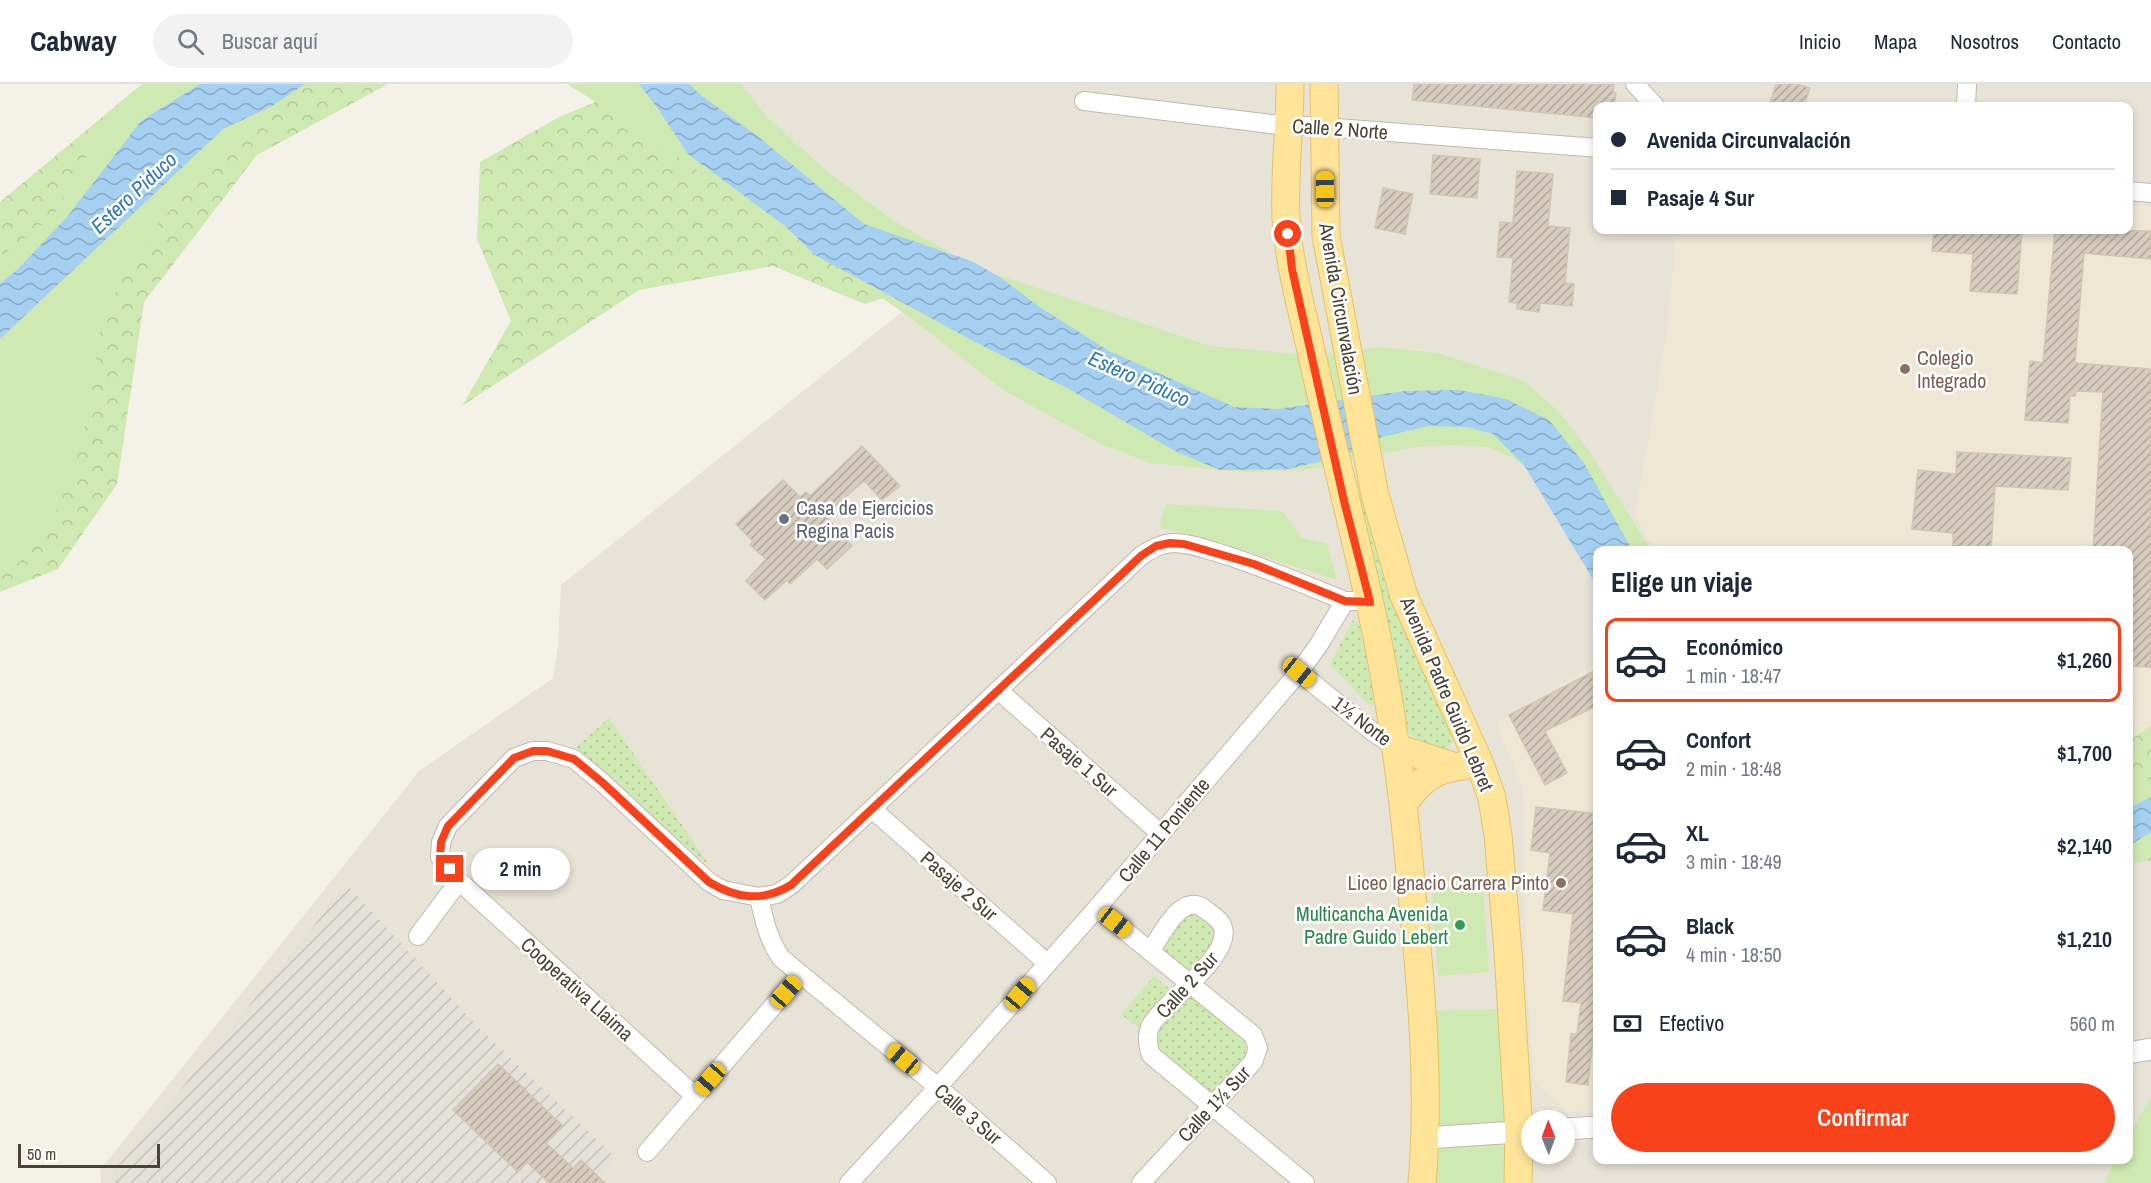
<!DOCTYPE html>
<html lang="es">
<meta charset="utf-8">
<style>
:root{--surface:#fff;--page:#f2f2f3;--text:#1f2937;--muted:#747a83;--line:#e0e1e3;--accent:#fa421a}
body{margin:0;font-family:"Archivo Narrow",sans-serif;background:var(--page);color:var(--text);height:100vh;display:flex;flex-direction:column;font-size:22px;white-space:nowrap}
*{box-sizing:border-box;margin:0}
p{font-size:20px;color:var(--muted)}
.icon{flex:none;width:33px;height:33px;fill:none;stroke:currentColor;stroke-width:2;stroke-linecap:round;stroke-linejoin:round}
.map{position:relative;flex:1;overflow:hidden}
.details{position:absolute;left:1593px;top:462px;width:540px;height:618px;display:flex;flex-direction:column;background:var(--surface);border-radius:12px;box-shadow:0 3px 9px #0003}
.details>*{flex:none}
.top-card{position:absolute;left:1593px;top:18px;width:540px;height:132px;border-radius:12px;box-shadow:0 3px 9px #0003;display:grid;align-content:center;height:132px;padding:0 18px;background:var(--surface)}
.needle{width:39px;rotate:359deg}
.tools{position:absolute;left:1521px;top:1026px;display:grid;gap:12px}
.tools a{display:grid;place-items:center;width:54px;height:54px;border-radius:50%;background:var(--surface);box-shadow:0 3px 9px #0003;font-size:30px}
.scale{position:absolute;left:18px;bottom:15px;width:142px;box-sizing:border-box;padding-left:6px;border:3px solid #484237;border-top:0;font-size:16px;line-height:21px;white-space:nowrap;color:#484237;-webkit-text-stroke:4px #fff;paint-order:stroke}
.end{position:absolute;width:27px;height:27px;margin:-14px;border:8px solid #fa421a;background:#fff;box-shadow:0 0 0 3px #fff}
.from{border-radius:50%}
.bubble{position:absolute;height:42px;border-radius:21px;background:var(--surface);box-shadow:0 3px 9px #0003;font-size:20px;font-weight:600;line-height:42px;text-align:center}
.car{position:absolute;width:18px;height:36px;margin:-18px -9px;border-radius:8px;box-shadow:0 0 4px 2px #0007;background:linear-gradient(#f5c518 24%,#345 0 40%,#f5c518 0 76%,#345 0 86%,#f5c518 0)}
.top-card b{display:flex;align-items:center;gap:21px;height:57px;font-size:22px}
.top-card b+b{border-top:2px solid var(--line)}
.top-card i{width:15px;height:15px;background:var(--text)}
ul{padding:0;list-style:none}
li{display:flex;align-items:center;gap:18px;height:84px;margin:0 12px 9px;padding:0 6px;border:3px solid transparent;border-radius:12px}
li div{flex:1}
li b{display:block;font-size:22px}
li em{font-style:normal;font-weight:600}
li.current{border-color:var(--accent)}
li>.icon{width:54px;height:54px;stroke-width:1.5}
h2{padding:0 18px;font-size:27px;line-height:72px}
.pay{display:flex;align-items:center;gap:15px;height:66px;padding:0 18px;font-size:22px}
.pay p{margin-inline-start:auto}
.cta{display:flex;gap:12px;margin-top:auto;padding:12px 18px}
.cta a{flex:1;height:69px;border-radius:36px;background:var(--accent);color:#fff;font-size:24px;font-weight:600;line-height:69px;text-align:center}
header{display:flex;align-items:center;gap:36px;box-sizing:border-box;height:84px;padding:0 30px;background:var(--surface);border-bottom:2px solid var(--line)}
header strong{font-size:28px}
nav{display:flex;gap:33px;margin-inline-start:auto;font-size:21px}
.search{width:420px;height:54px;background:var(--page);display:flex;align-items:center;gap:15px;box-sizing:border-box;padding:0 21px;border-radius:33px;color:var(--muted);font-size:22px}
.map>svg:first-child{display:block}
.residential{fill:#e8e3d7;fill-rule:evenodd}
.industrial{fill:url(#industrial-furrows)}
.education{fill:#ede7d3}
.grass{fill:url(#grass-dots)}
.forest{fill:url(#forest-crowns)}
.green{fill:#cee9b1}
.water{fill:url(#water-waves)}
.building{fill:url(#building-hatch);stroke:#d1c6b1;stroke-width:1.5}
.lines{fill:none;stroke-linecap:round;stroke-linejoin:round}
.minor-casing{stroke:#c0b9ab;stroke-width:20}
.tertiary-casing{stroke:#c0b9ab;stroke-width:23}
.primary-casing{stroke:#e4c267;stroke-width:29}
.minor{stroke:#fff;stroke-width:18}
.tertiary{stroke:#fff;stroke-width:21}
.primary{stroke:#fee498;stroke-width:27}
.route{stroke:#fa421a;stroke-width:8}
.education-dot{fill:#8d6e63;stroke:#fff;stroke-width:2}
.worship-dot{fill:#6b7280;stroke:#fff;stroke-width:2}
.leisure-dot{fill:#2e9e5b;stroke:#fff;stroke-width:2}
.labels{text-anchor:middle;stroke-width:5;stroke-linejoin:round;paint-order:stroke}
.street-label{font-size:20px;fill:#484237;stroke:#fff}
.education-label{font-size:20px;fill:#785e54;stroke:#fff;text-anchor:start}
.worship-label{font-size:20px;fill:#5b616d;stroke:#fff;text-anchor:start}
.leisure-label{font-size:20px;fill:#27864d;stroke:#fff;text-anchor:end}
.water-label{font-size:21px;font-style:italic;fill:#2f78b5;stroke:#fff}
</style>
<header>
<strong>Cabway</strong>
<div class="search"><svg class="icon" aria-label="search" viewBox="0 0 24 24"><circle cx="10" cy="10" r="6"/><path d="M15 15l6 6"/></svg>Buscar aquí</div>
<nav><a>Inicio</a><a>Mapa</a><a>Nosotros</a><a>Contacto</a></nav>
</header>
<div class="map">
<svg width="2151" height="1099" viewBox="0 0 2151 1099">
<defs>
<pattern id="industrial-furrows" width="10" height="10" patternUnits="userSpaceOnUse" patternTransform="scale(1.5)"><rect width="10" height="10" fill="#e4e0da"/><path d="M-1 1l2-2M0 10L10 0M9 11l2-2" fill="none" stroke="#c5c1bc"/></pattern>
<pattern id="grass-dots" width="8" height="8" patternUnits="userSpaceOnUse" patternTransform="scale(1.5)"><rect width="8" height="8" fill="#cee9b1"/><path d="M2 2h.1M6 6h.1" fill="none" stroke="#b2c999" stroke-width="1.8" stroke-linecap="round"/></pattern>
<pattern id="forest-crowns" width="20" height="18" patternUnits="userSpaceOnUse" patternTransform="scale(1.5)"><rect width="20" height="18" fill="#cee9b1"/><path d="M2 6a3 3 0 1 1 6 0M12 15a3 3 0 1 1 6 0" fill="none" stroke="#b2c999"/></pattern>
<pattern id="water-waves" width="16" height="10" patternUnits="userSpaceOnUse" patternTransform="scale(1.5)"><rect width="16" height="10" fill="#a5d0f1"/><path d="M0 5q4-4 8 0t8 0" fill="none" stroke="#88aac4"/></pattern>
<pattern id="building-hatch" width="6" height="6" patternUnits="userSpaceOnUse" patternTransform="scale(1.5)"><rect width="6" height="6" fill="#d6cdbe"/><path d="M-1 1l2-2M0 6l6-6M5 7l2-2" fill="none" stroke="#b0a89b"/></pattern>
</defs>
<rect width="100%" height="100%" fill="#f4f1e9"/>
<!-- residential -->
<path class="residential" d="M709,0h1442v1099h-2050l-1,-13 319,-399 134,-93 5,-33 3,-60 383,-307zM1598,22h530v124h-530zM1598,466h530v610h-530zM1532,1036h32v34h-32z"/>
<!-- industrial -->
<path class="industrial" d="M347,801l131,142 138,131 -24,25h-477l-5,-7z"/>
<!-- education -->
<path class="education" d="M2129,121l22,2v519l-22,15 -1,-191h-474l-19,-35 33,-191 8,-94h452z
M1597,580v447l-28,1 -35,-29 -8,-106 -3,-188 -27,-67z"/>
<!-- grass -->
<path class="grass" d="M1362,395l89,250 2,14 -7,5 -26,-7 -16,-11 -47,-249z
M1353,536l8,8 14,78 -9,-4 -36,-38z
M609,634l101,148 -138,-115z
M1190,820l35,28 -34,53 67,63 -45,56 -62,-49 4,-35 35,-35 -39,-35z
M1154,892l18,15 -32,38 -19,-15z"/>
<!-- forest -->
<path class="forest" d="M142,0h246l-131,71 -113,147 -27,182 -59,85 -58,23v-390z
M605,14l340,180 -80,26 -92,-38 -134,24 -177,116 49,-85 -34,-82 3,-77 79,-45z
M2151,642v134l-22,4v-123z"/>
<!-- green -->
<path class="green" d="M152,0h155l-27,14 -67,62 -54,63 -42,66 -16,38 -12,85 -16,61 -24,55 -28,33 -21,13v-317l55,-43 45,-83 33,-37z
M567,0h174l27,34 60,54 66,49 83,47 233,78 111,10 57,-9 60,6 86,28 35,31 30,39 62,99h-53l-60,-74 -26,-19 -25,-10 -39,-2 -31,2 -113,23 -60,2 -94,-9 -49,-19 -96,-53 -97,-75 -279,-193z
M1166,420l116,7 20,27 25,6 10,36 -109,-35 -69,-18z
M2151,695v70l-22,8 -1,-63z
M1482,791l7,97 -51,4 -7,-97z
M1501,925l7,132 -2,42h-75l-3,-172z
M2151,1012v87h-44l-2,-3 11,-20h12l1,-23z"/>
<!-- water -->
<path class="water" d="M200,0h105l-33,22 -49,23 -223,210v-56l17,-13 50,-53 74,-96z
M639,0h50l13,12 58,42 104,86 110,38 27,16 40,30 68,43 125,56 43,2 128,-18 54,-1 47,9 43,21 35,43 48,87h-34l-1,36 -73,-121 -31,-31 -26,-7 -39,-1 -46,11 -38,19 -56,13 -68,1 -45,-19 -108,-63 -92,-46 -160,-87 -30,-29 -97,-72 -32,-48z
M2151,713v35l-22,14v-38z"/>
<!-- building -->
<path class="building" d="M1414,0h188l12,1 -1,7 3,1 -2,13h-16v12l-186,-18z
M1776,0h21l13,4 -6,18h-35z
M1433,71l47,4 -3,39 -47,-4z
M1517,87l36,3 -5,52 22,2 -5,55 9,1 -2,22 -32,-3 -1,9 -22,-3v-6l-8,-1 4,-44 -16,-1 3,-35 13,1z
M1383,104l30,6 -8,40 -30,-6z
M1934,146h88l-5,64 -47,-3 3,-37 -41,-3z
M2055,146l96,1v28l-67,-6 -9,110 76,6v298l-23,-1v-116h-35l10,-158 -27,-1 -1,5h-5l-2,27 -43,-3 5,-59 13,2z
M862,362l38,40 -18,14 -18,-19 -39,34 27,31 -25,23 -10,-10 -27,25 -3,-4 -22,20 -19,-19 20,-22 -16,-14 3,-4 -17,-17 47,-44 17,17 6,-5 4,4z
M1957,368l114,6 -3,32 -73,-4 -4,64h-38v-17l-41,-4 6,-59 38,4z
M1598,585v36l-53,26 22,42 -22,12 -36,-70z
M1536,723l62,7v209l-3,-1 -7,63 -22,-3 5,-48h6l4,-31 -18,-2 10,-87 -30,-4 7,-57 -19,-3z
M498,980l65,62 -17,17 27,25 8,-8 24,23h-56l-22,-21 -9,10 -65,-62z"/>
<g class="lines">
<!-- minor casing -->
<g class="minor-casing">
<path id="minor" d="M1635,0l20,22
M1084,17l187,23 53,3 274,21
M1966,22l1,-22
M2128,107l23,2
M1299,588l74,60 24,16
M998,606l163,144
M872,725l175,154
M759,813l18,-3 14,-9 351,-330c10,-6 18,-11 30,-12 17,0 34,6 50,11 42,13 82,30 123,47h10
M1097,824l156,127 5,13 -5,14 -112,121
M418,852l41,-55
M1151,866c12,-17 31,-60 55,-40 5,4 13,9 16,15 14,30 -61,78 -72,102 -4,9 -2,19 1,28l154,128
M695,1012l-236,-215 -19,-24 1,-15 7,-16 66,-68 19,-7h14l27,8 29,24 106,99 14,8 36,7c5,23 9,42 22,61l157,129 109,96
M647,1068l154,-178
M849,1099l89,-96 159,-179 202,-236 19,-26 27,-45"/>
</g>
<!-- tertiary casing -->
<g class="tertiary-casing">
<path id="tertiary" d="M2128,969l23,-4
M1564,1045l34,-2
M1426,1054l106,-7"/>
</g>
<!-- primary casing -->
<g class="primary-casing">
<path id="primary" d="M1290,0c0,44 -6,90 -4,134 3,47 16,92 26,137 18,82 39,163 57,245 23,100 35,202 44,304 9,93 17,186 9,279
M1324,0l2,152 49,259 29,101 76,168 12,34 6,37 10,117 11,179 -1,52
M1397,664l56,18
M1404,719c23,-32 38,-36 76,-39"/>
</g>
<!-- minor -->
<use href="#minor" class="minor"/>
<!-- tertiary -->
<use href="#tertiary" class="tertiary"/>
<!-- primary -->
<use href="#primary" class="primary"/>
</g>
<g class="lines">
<!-- route -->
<path class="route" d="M450,785l-10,-12 1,-15 7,-16 66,-68 19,-7h14l27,8 29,24 106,99c28,17 54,20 82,3l351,-330 14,-9 14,-3 14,1 70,20 91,37 25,1 -26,-101 -52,-232 -4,-35"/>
</g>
<!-- markers -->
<g class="education-dot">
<circle cx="1905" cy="285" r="6"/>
<circle cx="1561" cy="799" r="6"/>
</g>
<circle class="worship-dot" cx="784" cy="435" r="6"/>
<circle class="leisure-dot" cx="1460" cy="841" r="6"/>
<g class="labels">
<!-- street labels -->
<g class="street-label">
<text transform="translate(1340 45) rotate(4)" y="7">Calle 2 Norte</text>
<text transform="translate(1341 225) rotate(80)" y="7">Avenida Circunvalación</text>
<text transform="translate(1447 610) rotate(67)" y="7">Avenida Padre Guido Lebret</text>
<text transform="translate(1362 637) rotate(37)" y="7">1½ Norte</text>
<text transform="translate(1079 678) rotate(41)" y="7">Pasaje 1 Sur</text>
<text transform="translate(1164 746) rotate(-50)" y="7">Calle 11 Poniente</text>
<text transform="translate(959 802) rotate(41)" y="7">Pasaje 2 Sur</text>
<text transform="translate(1187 901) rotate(-48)" y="7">Calle 2 Sur</text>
<text transform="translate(577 905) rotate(42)" y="7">Cooperativa Llaima</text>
<text transform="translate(1214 1020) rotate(-47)" y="7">Calle 1½ Sur</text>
<text transform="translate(968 1030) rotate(41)" y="7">Calle 3 Sur</text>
</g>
<!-- education labels -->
<g class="education-label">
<text x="1917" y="281">Colegio<tspan x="1917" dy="23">Integrado</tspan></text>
<text x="1549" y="806" text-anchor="end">Liceo Ignacio Carrera Pinto</text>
</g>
<!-- worship labels -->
<g class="worship-label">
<text x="796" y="431">Casa de Ejercicios<tspan x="796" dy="23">Regina Pacis</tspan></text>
</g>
<!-- leisure labels -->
<g class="leisure-label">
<text x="1448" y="837">Multicancha Avenida<tspan x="1448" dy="23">Padre Guido Lebert</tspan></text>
</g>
<!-- water labels -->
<g class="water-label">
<text transform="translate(134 109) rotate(-43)" y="7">Estero Piduco</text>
<text transform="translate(1139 295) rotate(24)" y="7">Estero Piduco</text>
</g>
</g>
</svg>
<div class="tools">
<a><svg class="needle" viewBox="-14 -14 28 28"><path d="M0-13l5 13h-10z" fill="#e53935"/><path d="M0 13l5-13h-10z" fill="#747a83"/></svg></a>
</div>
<div class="scale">50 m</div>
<i class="end from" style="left:1288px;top:150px"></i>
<i class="end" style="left:450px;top:785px"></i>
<div class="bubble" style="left:471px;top:764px;width:99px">2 min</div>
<i class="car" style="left:1325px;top:105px;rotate:359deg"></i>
<i class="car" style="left:1299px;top:588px;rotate:129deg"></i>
<i class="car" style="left:1115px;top:838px;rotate:128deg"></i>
<i class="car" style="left:786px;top:908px;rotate:41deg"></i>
<i class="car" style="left:1020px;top:910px;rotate:40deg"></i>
<i class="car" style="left:903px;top:975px;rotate:310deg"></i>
<i class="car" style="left:710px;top:995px;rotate:221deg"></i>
<div class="top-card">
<b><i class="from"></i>Avenida Circunvalación</b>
<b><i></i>Pasaje 4 Sur</b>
</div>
<section class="details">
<h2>Elige un viaje</h2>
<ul>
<li class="current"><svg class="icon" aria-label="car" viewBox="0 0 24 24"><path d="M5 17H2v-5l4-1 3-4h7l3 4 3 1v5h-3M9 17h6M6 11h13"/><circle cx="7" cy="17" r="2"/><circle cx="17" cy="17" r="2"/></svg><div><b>Económico</b><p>1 min · 18:47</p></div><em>$1,260</em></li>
<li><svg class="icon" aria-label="car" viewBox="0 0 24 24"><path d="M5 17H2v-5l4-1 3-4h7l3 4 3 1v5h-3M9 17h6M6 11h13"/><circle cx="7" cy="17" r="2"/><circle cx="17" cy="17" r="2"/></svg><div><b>Confort</b><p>2 min · 18:48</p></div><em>$1,700</em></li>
<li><svg class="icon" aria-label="car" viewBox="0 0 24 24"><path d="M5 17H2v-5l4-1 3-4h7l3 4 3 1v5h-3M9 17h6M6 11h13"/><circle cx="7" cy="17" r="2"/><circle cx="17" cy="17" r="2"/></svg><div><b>XL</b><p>3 min · 18:49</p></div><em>$2,140</em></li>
<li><svg class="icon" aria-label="car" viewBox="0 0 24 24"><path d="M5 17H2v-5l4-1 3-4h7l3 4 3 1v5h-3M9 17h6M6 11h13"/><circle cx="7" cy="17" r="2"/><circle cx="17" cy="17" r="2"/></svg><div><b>Black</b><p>4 min · 18:50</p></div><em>$1,210</em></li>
</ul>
<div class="pay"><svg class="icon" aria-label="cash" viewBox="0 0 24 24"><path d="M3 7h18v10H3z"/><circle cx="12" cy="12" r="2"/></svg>Efectivo<p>560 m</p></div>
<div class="cta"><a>Confirmar</a></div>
</section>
</div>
